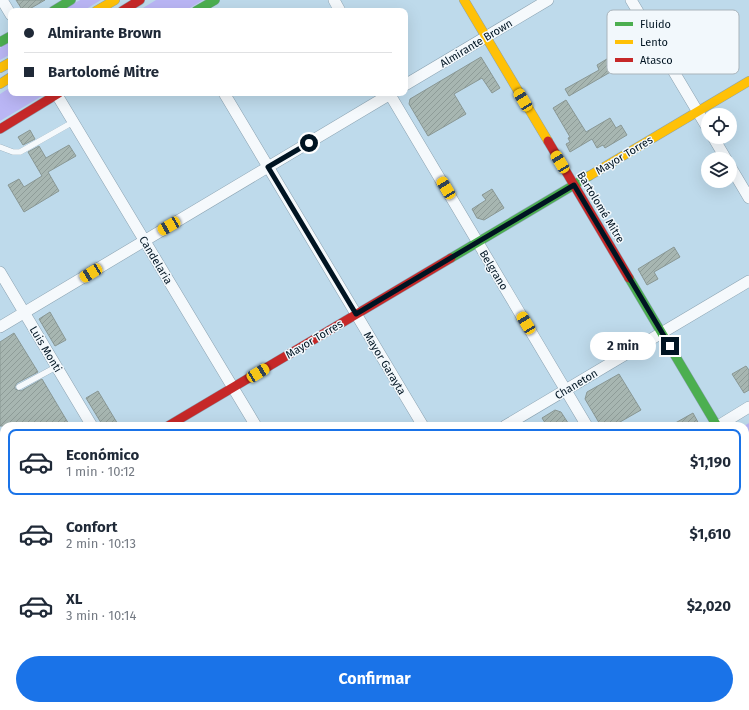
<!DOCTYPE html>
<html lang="es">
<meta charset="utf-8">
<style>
:root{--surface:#fff;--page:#f6f6f7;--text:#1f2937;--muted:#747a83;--line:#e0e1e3;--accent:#1a73e8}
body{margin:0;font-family:"Fira Sans",sans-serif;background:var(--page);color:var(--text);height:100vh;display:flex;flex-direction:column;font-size:15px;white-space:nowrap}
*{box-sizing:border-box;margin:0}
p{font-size:13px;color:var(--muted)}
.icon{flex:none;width:22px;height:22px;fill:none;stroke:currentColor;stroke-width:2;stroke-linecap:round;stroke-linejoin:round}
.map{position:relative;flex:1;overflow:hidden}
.panel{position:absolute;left:0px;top:422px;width:749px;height:288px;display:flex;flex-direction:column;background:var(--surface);border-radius:12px 12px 0 0;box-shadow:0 4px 16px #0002}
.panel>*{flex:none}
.top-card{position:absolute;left:8px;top:8px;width:400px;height:88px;border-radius:8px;box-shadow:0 4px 16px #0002;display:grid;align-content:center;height:88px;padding:0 16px;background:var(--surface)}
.controls{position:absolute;left:701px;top:108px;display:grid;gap:8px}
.controls a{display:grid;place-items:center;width:36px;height:36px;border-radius:50%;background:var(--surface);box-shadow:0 4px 16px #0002;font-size:20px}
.end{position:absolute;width:18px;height:18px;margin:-9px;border:5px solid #001422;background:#fff;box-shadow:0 0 0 2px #fff}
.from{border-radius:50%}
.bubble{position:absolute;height:28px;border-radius:14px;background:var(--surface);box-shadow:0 4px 16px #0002;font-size:13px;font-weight:700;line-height:28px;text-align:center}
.car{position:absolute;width:12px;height:24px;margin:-12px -6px;border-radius:5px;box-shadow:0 0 3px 1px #0007;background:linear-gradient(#f5c518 24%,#345 0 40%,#f5c518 0 76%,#345 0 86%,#f5c518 0)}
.top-card b{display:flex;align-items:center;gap:14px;height:38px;font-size:15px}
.top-card b+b{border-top:1px solid var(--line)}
.top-card i{width:10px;height:10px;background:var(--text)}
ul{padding:7px 0 0;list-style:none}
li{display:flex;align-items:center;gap:12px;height:66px;margin:0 8px 6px;padding:0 8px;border:2px solid transparent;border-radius:8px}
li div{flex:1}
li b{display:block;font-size:15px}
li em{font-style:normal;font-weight:700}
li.on{border-color:var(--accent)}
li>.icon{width:36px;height:36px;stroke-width:1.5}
.cta{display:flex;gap:8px;margin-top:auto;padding:8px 16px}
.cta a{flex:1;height:46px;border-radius:24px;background:var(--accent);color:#fff;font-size:16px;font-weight:700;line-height:46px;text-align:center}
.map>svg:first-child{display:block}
.green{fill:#bab6f5}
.building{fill:url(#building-hatch);stroke:#899794}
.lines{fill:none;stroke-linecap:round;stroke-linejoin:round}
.lane-casing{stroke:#8aa2b1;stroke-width:6}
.street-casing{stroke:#8aa2b1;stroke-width:12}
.fast-casing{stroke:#8aa2b1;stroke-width:10}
.slow-casing{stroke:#8aa2b1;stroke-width:10}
.jam-casing{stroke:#8aa2b1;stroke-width:10}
.lane{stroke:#f5f9fc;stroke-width:5.5}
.street{stroke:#f5f9fc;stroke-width:11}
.fast{stroke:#4caf50;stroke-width:9}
.slow{stroke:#ffc107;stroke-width:9}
.jam{stroke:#c62828;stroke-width:9}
.route{stroke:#001422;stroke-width:5}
.labels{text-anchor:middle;stroke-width:3;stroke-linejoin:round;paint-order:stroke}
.street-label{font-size:11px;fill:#001422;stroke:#f2f8fc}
.key{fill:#f2f8fc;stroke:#a9b4bb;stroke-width:1}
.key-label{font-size:11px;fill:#001422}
</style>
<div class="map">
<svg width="749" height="710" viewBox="0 0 749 710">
<defs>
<pattern id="building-hatch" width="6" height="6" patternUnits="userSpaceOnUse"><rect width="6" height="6" fill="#a7b6b1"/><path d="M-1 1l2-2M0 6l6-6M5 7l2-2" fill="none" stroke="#8e9c98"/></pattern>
</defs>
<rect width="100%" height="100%" fill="#bedaeb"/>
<!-- green -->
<path class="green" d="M80,0h21l-18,11h-22z
M156,0h47l-18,11h-47z
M11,41v13l-11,6v-12z
M11,87v6h36l-47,28v-27z
M749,423v31l-4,-7 -1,-21z
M605,706h41l2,4h-41z"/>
<!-- building -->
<path class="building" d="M16,0h29l-19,11h-3z
M638,40l7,12 -76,44 -4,-7 34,-19 -2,-5z
M481,57l19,31 -8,5 -10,-15 -28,16 12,20 -38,22 -19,-32 1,-5z
M566,100l20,32 24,-14 6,10 5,-3 6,10 -22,13 -2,-3 -6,3 -5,-9 -22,13 -4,-8 4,-2 -2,-4 2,-1 -17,-29z
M30,130l5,9 -12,6 -5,-8z
M69,145l7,11 -28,16 11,19 -35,21 -16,-27 11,-6 5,8 18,-11 -14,-24 11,-6 7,12z
M492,189l12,19 -20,12 -7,-2 -5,-9 14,-9 -4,-5z
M674,247l6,10 -26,15 4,7 -11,6 -9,-16z
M50,312l16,28 -11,6 -16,-27z
M14,333l24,39 -21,11 -2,3v3l6,2 21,-12 28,47h-70v-84z
M746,366l3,4v20l-5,3 -12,-19z
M619,374l22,36 -28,16h-12l-16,-27 2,-7z
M98,391l21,35h-16l-17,-28z
M555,410l6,2 9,14h-23l-5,-8z
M693,413l7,13h-30z"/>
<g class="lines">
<!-- lane casing -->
<g class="lane-casing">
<path id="lane" d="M0,147l13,5h7l53,-30
M19,387l37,-20"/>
</g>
<!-- street casing -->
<g class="street-casing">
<path id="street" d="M2,0l9,15
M334,0l6,11
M631,0l77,129
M405,85l143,-85
M224,93l199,333
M389,93l198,333
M57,95l199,331
M713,137l13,22
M730,166l19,32
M0,272l92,154
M0,327l392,-234
M505,426l244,-145
M718,426l31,-19
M0,526l4,-2
M258,706l3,4
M424,706l2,4
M591,706l2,4
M28,710l7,-4
M363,710l7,-4"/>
</g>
<!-- fast casing -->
<g class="fast-casing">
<path id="fast" d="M53,11l18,-11
M196,11l19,-11
M0,42l11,-6
M451,258l138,-82
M629,278l88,148
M745,681l4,-3
M93,706l3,4"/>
</g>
<!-- slow casing -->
<g class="slow-casing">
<path id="slow" d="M464,0l84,141
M96,11l19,-11
M0,68l11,-6
M0,84l11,-7
M589,176l160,-95
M0,590l4,6
M70,706l3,4
M697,710l6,-4"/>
</g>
<!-- jam casing -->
<g class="jam-casing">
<path id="jam" d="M122,11l18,-11
M0,129l59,-36
M548,141l81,137
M168,426l283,-168
M745,472l4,7
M0,550l4,6"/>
</g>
<!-- lane -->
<use href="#lane" class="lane"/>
<!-- street -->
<use href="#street" class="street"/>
<!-- fast -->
<use href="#fast" class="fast"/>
<!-- slow -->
<use href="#slow" class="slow"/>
<!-- jam -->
<use href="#jam" class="jam"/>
</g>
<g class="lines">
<!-- route -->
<path class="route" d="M309,143l-41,24 88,147 218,-129 96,161"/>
</g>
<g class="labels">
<!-- street labels -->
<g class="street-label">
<text transform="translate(476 43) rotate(-31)" y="4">Almirante Brown</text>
<text transform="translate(624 155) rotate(-31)" y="4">Mayor Torres</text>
<text transform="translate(601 207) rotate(59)" y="4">Bartolomé Mitre</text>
<text transform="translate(156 260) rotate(59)" y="4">Candelaria</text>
<text transform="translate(494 270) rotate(59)" y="4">Belgrano</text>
<text transform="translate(314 339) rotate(-31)" y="4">Mayor Torres</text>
<text transform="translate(46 349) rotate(59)" y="4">Luis Monti</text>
<text transform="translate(385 363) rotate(59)" y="4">Mayor Garayta</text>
<text transform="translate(576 384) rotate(-31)" y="4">Chaneton</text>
</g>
</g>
<!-- legend -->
<rect x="607" y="10" width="132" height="64" rx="6" class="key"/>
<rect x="615" y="22" width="18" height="4" fill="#4caf50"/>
<rect x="615" y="40" width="18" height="4" fill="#ffc107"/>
<rect x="615" y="58" width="18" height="4" fill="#c62828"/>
<g class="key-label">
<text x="640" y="28">Fluido</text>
<text x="640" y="46">Lento</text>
<text x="640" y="64">Atasco</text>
</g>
</svg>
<div class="controls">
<a><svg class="icon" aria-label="locate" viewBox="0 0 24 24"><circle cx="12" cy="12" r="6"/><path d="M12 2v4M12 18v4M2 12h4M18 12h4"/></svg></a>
<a><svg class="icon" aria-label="layers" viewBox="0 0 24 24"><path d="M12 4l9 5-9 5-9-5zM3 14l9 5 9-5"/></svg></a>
</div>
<i class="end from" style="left:309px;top:143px"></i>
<i class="end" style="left:670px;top:346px"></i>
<div class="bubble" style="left:590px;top:332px;width:66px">2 min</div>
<i class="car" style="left:523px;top:100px;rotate:329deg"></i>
<i class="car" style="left:560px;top:162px;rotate:329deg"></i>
<i class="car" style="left:446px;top:188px;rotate:329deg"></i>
<i class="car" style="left:169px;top:226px;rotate:240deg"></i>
<i class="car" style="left:91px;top:273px;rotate:239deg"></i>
<i class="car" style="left:526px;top:323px;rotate:329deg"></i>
<i class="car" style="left:258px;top:373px;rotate:59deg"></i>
<div class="top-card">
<b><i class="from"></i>Almirante Brown</b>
<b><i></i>Bartolomé Mitre</b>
</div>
<section class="panel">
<ul>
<li class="on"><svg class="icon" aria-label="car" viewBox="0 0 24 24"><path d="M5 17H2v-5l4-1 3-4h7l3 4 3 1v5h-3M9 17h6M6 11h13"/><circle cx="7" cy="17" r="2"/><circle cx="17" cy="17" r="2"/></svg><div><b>Económico</b><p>1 min · 10:12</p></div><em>$1,190</em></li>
<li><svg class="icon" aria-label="car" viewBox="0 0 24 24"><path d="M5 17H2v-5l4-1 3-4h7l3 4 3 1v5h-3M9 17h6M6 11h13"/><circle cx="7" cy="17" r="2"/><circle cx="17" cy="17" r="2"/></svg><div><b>Confort</b><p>2 min · 10:13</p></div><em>$1,610</em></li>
<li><svg class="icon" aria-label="car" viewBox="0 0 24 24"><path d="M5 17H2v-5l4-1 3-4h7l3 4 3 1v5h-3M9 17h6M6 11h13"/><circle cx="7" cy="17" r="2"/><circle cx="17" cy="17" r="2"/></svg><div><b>XL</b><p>3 min · 10:14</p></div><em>$2,020</em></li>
</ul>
<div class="cta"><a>Confirmar</a></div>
</section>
</div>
